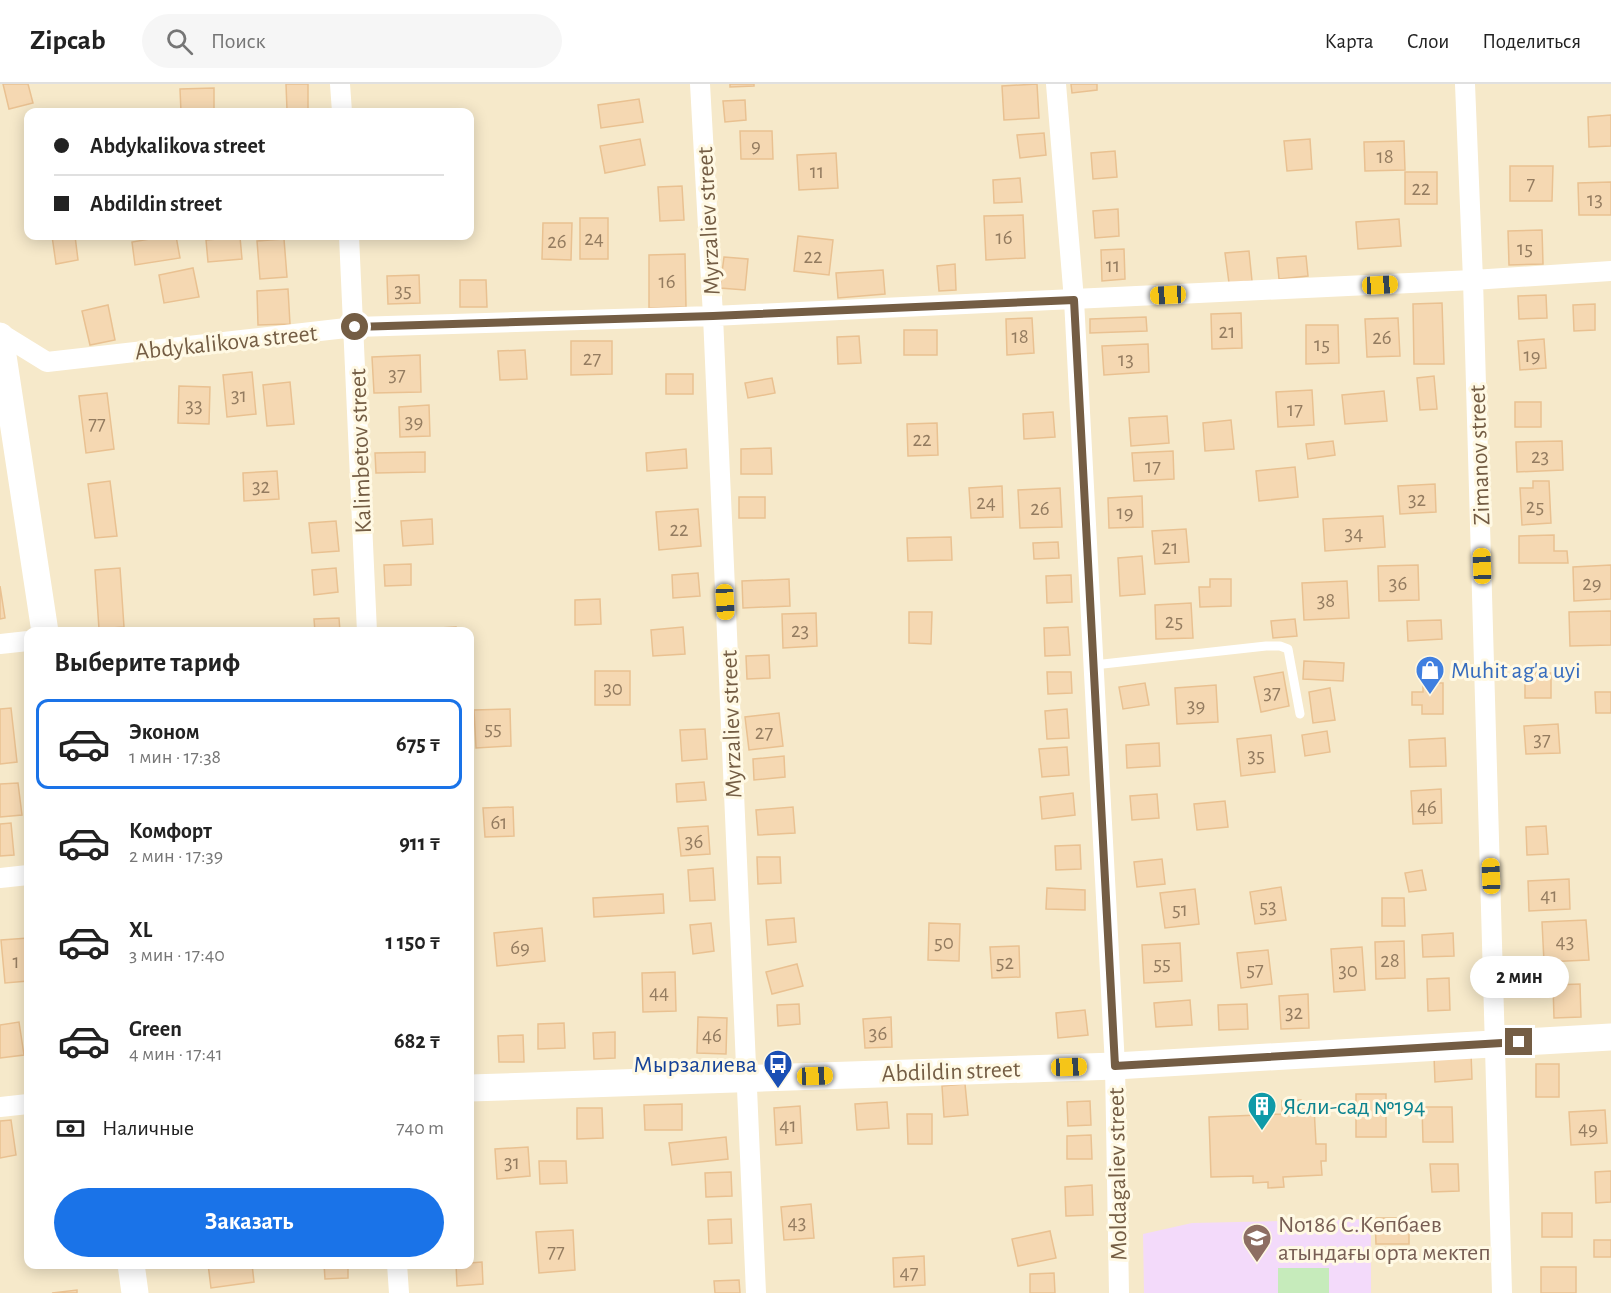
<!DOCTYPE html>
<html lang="ru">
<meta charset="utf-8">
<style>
:root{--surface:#fff;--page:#f6f6f6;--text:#222;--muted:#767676;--line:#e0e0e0;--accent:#1a73e8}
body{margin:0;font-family:"Alegreya Sans",sans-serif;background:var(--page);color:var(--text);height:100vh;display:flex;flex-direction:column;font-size:22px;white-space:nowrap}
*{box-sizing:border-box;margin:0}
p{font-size:20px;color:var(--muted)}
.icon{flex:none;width:33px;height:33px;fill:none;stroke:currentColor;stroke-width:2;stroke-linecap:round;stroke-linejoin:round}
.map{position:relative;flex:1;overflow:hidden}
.panel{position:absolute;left:24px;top:543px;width:450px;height:642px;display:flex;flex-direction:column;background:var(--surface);border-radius:12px;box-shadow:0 3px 15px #0003}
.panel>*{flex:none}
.guide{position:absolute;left:24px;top:24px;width:450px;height:132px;border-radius:12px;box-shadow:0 3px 15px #0003;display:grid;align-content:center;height:132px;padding:0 30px;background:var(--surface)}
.end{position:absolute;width:27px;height:27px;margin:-14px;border:8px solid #745d44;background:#fff;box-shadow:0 0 0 3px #fff}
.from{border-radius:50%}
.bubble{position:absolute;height:42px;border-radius:21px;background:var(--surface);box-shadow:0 3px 15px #0003;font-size:20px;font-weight:600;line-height:42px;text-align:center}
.car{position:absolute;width:18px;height:36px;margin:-18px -9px;border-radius:8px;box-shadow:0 0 4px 2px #0007;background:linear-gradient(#f5c518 24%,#345 0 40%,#f5c518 0 76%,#345 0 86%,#f5c518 0)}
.guide b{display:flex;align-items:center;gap:21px;height:57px;font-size:22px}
.guide b+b{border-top:2px solid var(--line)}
.guide i{width:15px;height:15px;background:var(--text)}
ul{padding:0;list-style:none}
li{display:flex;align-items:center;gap:18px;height:90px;margin:0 12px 9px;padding:0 18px;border:3px solid transparent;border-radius:12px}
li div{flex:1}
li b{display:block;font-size:22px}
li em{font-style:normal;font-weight:600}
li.active{border-color:var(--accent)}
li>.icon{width:54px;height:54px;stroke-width:1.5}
h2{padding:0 30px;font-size:27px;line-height:72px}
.pay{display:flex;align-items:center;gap:15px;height:66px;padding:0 30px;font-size:22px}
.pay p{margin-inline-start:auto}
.primary-button{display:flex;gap:12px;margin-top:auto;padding:12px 30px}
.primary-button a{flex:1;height:69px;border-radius:36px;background:var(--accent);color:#fff;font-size:24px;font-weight:600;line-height:69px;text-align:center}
header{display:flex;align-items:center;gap:36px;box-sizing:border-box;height:84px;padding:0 30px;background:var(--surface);border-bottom:2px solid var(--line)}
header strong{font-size:28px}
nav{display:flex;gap:33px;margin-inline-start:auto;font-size:21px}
.search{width:420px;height:54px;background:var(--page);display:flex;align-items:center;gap:15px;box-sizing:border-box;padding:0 21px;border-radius:33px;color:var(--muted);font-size:22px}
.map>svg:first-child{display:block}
.residential{fill:#f6e9ca;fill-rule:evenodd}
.education{fill:#f3dafa}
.green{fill:#c6ebbb}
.building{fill:#f5d8b2;stroke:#e9c191;stroke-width:1.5}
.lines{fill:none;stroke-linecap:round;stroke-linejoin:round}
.lane{stroke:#fff;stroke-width:9}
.street{stroke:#fff;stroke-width:20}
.secondary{stroke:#fff;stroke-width:27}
.route{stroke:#745d44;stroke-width:8}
.labels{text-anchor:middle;stroke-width:6;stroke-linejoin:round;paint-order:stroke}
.number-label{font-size:21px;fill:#947c60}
.street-label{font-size:24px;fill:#745d44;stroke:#fff9e4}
.shop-label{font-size:24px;fill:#366cbe;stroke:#fff9e4;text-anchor:start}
.transit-label{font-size:24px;fill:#164399;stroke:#fff9e4;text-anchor:end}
.culture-label{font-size:24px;fill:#0d838f;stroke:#fff9e4;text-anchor:start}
.education-label{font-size:24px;fill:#785e54;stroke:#fff9e4;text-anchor:start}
</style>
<header>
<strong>Zipcab</strong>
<div class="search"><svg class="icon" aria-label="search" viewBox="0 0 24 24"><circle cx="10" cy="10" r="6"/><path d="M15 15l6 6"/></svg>Поиск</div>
<nav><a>Карта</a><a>Слои</a><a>Поделиться</a></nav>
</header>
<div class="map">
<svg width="1611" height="1209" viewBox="0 0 1611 1209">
<rect width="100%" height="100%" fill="#fef6dc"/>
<!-- residential -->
<path class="residential" d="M0,0h1611v1209h-1611zM28,28h442v124h-442zM28,548h442v632h-442z"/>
<!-- education -->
<path class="education" d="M1371,1135v74h-227l-1,-59 49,-11z"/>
<!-- green -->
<path class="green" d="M1278,1184h51v25h-51z"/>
<!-- building -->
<path class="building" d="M3,0h25l5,19 -24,6z
M286,0h22v26h-21z
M730,0h24v2l-24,1z
M1037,0l2,34 -35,2 -2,-34z
M1071,0h26v6l-25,3z
M214,4v24h-33l-1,-23z
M639,15l4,23 -42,6 -3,-23z
M745,16l1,20 -21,2 -2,-21z
M1611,31v31l-22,1 -1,-30z
M740,47h32l1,28h-32z
M1044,49l2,22 -26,3 -3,-23z
M640,55l5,26 -40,8 -5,-27z
M1310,55l2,30 -25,2 -3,-30z
M1404,57l1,29 -40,1 -1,-29z
M1115,67l2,26 -24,2 -2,-26z
M836,69l2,35 -39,2 -2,-35z
M1510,82h43l-1,35h-42z
M1405,88h32v32h-32z
M1020,94l2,24 -28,1 -1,-23z
M1611,98v33h-32l-1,-32z
M682,102l2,34 -24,1 -2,-34z
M1118,125l1,27 -24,2 -2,-27z
M1023,131l2,43 -39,2 -2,-44z
M580,134h28v41h-28z
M1399,135l2,27 -43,3 -2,-27z
M543,139h29l-1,37 -29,-1z
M1542,146l1,34 -34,1 -1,-34z
M52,152h23l3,24 -22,4z
M155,152h21l4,22 -45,7 -3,-23 23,-4z
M798,152l35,4 -4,35 -35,-4z
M240,153l2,22 -34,3 -2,-22z
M284,155l3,38 -27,2 -3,-38z
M1124,165l1,30 -23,2 -1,-31z
M1249,167l3,30 -23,2 -4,-30z
M685,170l1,53 -37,1v-53z
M1306,172l2,20 -29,3 -2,-21z
M724,173l24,2 -3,31 -25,-2z
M955,180l1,26 -17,1 -2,-25z
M193,184l6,29 -35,6 -5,-28z
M883,186l2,24 -47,4 -2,-25z
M419,191l1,28 -32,1 -1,-28z
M460,196h26l1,27h-27z
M288,205l2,35 -32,1 -1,-34z
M1546,211l1,23 -28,1 -1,-23z
M1442,219l2,61h-30l-1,-60z
M1595,220v26l-21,1 -1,-26z
M108,221l7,35 -25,5 -8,-34z
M1241,229l1,35 -30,1 -1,-35z
M1146,233l1,14 -57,2v-14z
M1032,234l2,35 -27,2 -1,-36z
M1398,234l2,38 -33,1 -2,-38z
M1306,241h32l1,38 -33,1z
M904,246h33v25h-33z
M859,252l2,27 -23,1 -1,-27z
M1544,255l2,29 -26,2 -2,-29z
M571,257h41v33l-41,1z
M1148,260l1,28 -45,3 -2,-29z
M525,266l2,29 -27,1 -2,-29z
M420,271l1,37 -47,1 -2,-36z
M252,288l4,42 -29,3 -4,-42z
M666,290h27v20h-27z
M1434,292l3,33 -17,1 -3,-32z
M772,294l3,15 -27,5 -3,-15z
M290,298l4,42 -27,2 -4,-41z
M179,302l31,1 -1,37 -31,-1z
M1312,306l2,35 -36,2 -2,-35z
M1384,307l3,30 -42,3 -3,-29z
M107,309l7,56 -28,4 -7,-57z
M1515,318h26v25h-26z
M429,321l1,31 -30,1 -1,-30z
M1053,328l2,25 -31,2 -1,-25z
M1167,332l2,27 -38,3 -2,-28z
M1231,336l3,29 -29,2 -2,-28z
M937,339l1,32 -30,1 -1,-32z
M1333,357l2,14 -27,4 -2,-15z
M1562,357l1,29 -46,2 -1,-30z
M771,364l1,26h-31v-25z
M686,365l1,19 -40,3 -1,-18z
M1173,367l1,28 -40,2 -2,-28z
M425,368v20l-49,1 -1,-20z
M1295,383l3,30 -39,4 -3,-30z
M277,387l2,28 -35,2 -1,-28z
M110,397l7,55 -22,2 -7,-54z
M1533,397h16l2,42 -29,2 -2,-37h13z
M1435,400l1,28 -36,2 -2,-28z
M1002,402l1,31 -32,1 -2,-30z
M1060,404l2,39 -42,1 -2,-38z
M1142,412l1,31 -34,1 -1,-30z
M739,413h26v21h-26z
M698,425l3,37 -42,4 -3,-38z
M1383,432l2,31 -60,4 -2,-32z
M432,435l1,25 -30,2 -2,-25z
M336,437l3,30 -27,2 -3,-30z
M1186,445l3,33 -34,2 -3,-33z
M1554,451v16h13l1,12h-49v-27z
M951,453l1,23 -44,1 -1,-23z
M1058,458l1,16 -25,1 -1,-16z
M1142,472l3,38 -25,2 -2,-38z
M411,480v21l-26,1 -1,-21z
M1418,481l1,35 -40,1 -1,-35z
M1611,481v34l-37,2 -1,-34z
M120,484l4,59 -25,2 -4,-59z
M336,484l2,24 -24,3 -2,-25z
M698,489l2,23 -27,2 -1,-23z
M1071,491l1,27 -25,1 -1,-27z
M789,495l1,27 -47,2 -1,-27z
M1210,495h21v27l-31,1 -1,-20h11z
M1347,497l2,37 -45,2 -2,-37z
M0,502l5,32 -5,1z
M600,515l1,25 -26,1v-25z
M1191,519l2,35 -37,1 -1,-34z
M1611,527v34l-41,1 -1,-34z
M909,528h23l-1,32 -22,-1z
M816,529l1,33 -34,2 -1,-34z
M339,534l1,14h-25l-1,-13z
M1295,535l2,17 -24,2 -2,-17z
M1441,536l1,19 -34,2 -1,-20z
M456,543v5h-34v-3z
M683,543l2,27 -32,2 -2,-26z
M1068,543l2,28 -25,1 -1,-28z
M769,571l1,23 -23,1 -1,-23z
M1304,577l40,2 -1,18 -40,-2z
M595,587h35v34h-35z
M1047,588h24l1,21 -24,1z
M1283,588l6,34 -28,6 -7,-35z
M1525,589h26v25h-26z
M1145,599l4,22 -26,4 -4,-22z
M1423,599h20v31h-21v-9h-10v-13h11z
M1216,601l2,37 -41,2 -2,-36z
M1330,604l5,32 -22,3 -4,-31z
M1595,608h16v21h-15z
M11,624l6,54 -17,2v-55z
M510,625l1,37 -35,2 -2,-38z
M1067,625l2,29 -22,1 -2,-28z
M779,629l4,33 -34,4 -4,-33z
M1558,640l2,29 -34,1 -2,-28z
M705,645l2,30 -25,2 -2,-31z
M1327,647l3,21 -25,4 -3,-21z
M1271,651l4,37 -34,4 -4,-37z
M1445,654l1,28 -36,1 -1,-27z
M1159,659l1,23 -33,2 -1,-23z
M1067,663l2,28 -27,2 -3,-28z
M784,672l1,21 -31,3 -1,-21z
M704,698l2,18 -29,2 -1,-18z
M18,699l4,32 -22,2v-33z
M1441,705l1,34 -29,1 -2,-33z
M1073,709l2,22 -33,4 -2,-22z
M1157,710l2,24 -27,2 -2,-24z
M1225,717l3,26 -31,3 -3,-26z
M513,723l1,29 -29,1 -2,-29z
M793,723l2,26 -37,2 -2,-25z
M11,739l3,32 -14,1v-32z
M708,742l2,28 -29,2 -3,-28z
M1546,742l2,28 -21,1 -1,-28z
M1080,761l1,24 -25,1 -1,-24z
M757,773h23l1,26 -23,1z
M1162,775l3,25 -28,3 -3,-25z
M713,784l2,32 -25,1 -2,-31z
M1422,786l4,20 -17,2 -4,-19z
M1569,795l1,30 -41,2 -1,-30z
M1281,803l5,33 -31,4 -5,-32z
M1047,804l38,2v20l-39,-1z
M1195,805l4,35 -34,4 -5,-35z
M663,810l1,19 -70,4 -1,-19z
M1382,814h22l1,28h-23z
M794,834l2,24 -28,3 -2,-25z
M1586,836l3,40 -45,2 -2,-40z
M711,839l3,28 -21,3 -3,-29z
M929,839l31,1 -1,37 -31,-1z
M542,844l3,33 -48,5 -3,-33z
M1453,849l1,23 -31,1 -1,-22z
M28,854v43l-23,2 -4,-43z
M1404,857l1,37 -29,1 -1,-37z
M1180,859l2,38 -38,2 -2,-38z
M1019,862l1,31 -28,1 -2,-31z
M1362,863l3,43 -31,2 -3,-43z
M1268,866l4,34 -31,4 -4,-35z
M797,880l6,22 -31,8 -6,-22z
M675,888l1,39 -33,1 -1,-39z
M1449,894l1,32 -22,1 -1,-32z
M1580,900l1,33 -27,1 -1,-33z
M1308,910l1,34 -28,1 -2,-33z
M1190,916l2,25 -36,2 -2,-24z
M799,920l1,20 -22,2 -1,-21z
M1247,920l1,25 -29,1 -1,-25z
M1085,926l3,25 -30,3 -2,-25z
M698,933l29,1 -1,36 -29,-1z
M891,933l1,30 -27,1 -2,-29z
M19,938l5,33 -24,3v-33z
M564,939l1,25 -27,1v-25z
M615,948v26l-21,1 -1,-26z
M523,951l1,27h-25l-1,-26z
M1471,969l1,26 -37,3 -1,-26z
M1536,980h23v33h-23z
M965,1000l3,31 -24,2 -2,-31z
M1356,1010h30v43h-30z
M1301,1016l1,7h12l2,37h10v17h-5l1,14 -39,2 1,10 -16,1v-6l-15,1v-7l-42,1 -2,-60 73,-3v-13z
M1090,1017l1,24 -23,1 -1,-24z
M887,1018l2,26 -32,2 -2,-26z
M682,1020v26h-37l-1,-25z
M800,1022l2,37 -26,2 -2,-37z
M1422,1023h30l1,35h-30z
M577,1024h25l1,30 -26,1z
M1605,1026l2,33 -36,2 -2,-33z
M907,1030h25v30h-24z
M11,1036l5,35 -16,3v-37z
M1091,1051l1,24h-25v-23z
M726,1053l2,22 -56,6 -3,-22z
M528,1063l2,29 -33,3 -2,-30z
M539,1077h27l1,22 -27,1z
M1430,1080h28l1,27 -27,1z
M1611,1087v31l-15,1 -1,-31z
M731,1088l1,24 -26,1 -1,-24z
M1092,1101l1,30 -27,1 -1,-29z
M811,1120l3,34 -30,2 -3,-33z
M1542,1129h30v24h-30z
M1375,1134h34v26h-33z
M731,1135l1,24 -23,1 -1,-24z
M573,1146l2,40 -36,3 -3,-41z
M1050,1147l6,27 -38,8 -6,-27z
M1594,1156h17v17h-17z
M924,1172l1,29 -31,2 -1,-29z
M482,1178l1,22 -26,2 -1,-22z
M208,1180h44l2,18 -43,6z
M324,1180h24v14l-23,1z
M1541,1183h35v26h-35z
M1054,1189l1,20h-25v-19z
M739,1196l1,13h-25l-1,-12z
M77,1206v3h-25z"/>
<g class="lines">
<!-- lane -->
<path class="lane" d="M1094,581l172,-19h14l8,3 12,65"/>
<!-- street -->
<path class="street" d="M340,0l2,28
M700,0l13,232 43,977
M1056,0l18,216 41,766 4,227
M1465,0l8,196 29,1013
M349,152l18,396
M0,249l47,29 308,-35 358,-11 760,-36 138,-9
M0,560l28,-3
M0,794l28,-3
M0,1023l28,-3
M397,1180l2,29"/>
<!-- secondary -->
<path class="secondary" d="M0,252l45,296
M470,1004l645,-22 496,-29
M131,1180l4,29"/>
</g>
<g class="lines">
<!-- route -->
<path class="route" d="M355,243l358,-11 361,-16 41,766 404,-24"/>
</g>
<!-- icons -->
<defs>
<g id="shop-pin" transform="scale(1.5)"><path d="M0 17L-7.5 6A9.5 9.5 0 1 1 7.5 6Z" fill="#3f7fe0" stroke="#fff9e4"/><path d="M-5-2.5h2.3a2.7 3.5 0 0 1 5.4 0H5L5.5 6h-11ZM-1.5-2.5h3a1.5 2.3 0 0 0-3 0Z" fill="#fff"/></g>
<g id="bus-pin" transform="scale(1.5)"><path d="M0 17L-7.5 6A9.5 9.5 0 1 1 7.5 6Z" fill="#1a4fb4" stroke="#fff9e4"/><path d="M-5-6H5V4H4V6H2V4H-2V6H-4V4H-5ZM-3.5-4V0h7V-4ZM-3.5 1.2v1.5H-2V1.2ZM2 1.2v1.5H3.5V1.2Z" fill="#fff"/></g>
<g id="building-pin" transform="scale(1.5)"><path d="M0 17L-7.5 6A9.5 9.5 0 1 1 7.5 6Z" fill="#0f9aa8" stroke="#fff9e4"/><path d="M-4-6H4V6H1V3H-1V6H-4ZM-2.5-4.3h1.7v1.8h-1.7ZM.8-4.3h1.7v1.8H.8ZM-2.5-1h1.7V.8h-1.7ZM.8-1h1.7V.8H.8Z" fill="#fff"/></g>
<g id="school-pin" transform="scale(1.5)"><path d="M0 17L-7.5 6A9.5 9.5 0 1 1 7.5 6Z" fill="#8d6e63" stroke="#fff9e4"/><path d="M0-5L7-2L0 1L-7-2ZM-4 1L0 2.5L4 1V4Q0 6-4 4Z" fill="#fff"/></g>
</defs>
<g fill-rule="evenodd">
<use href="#shop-pin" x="1430" y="586"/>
<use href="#bus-pin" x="778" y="980"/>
<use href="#building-pin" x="1262" y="1022"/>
<use href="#school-pin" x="1257" y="1154"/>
</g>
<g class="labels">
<!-- number labels -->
<g class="number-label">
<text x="756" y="68">9</text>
<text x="1385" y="79">18</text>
<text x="817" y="94">11</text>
<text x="1531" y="106">7</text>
<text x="1421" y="111">22</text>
<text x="1595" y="122">13</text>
<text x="1004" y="160">16</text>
<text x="594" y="161">24</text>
<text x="557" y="164">26</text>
<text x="1525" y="171">15</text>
<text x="813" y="179">22</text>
<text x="1113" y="188">11</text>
<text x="667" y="204">16</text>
<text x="403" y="213">35</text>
<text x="1227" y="254">21</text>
<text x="1020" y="259">18</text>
<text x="1382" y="260">26</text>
<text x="1322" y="267">15</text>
<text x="1532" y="278">19</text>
<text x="592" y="281">27</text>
<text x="1126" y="282">13</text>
<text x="397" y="297">37</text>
<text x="239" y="318">31</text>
<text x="194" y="328">33</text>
<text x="1295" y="332">17</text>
<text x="414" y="344">39</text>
<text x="97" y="346">77</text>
<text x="922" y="362">22</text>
<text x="1540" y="379">23</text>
<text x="1153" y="389">17</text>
<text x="261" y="409">32</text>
<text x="1417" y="422">32</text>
<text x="986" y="425">24</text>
<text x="1535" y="429">25</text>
<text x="1040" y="431">26</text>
<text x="1125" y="435">19</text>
<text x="679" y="452">22</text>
<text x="1354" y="456">34</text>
<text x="1170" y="470">21</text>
<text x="1398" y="506">36</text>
<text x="1592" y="506">29</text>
<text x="1326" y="523">38</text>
<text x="1174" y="544">25</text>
<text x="800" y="553">23</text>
<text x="613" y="611">30</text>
<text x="1272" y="615">37</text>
<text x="1196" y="628">39</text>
<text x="493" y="651">55</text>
<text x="764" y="655">27</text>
<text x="1542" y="662">37</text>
<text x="1256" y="678">35</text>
<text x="1427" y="730">46</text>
<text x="499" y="745">61</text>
<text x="694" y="764">36</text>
<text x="1549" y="818">41</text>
<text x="1268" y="829">53</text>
<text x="1180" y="832">51</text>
<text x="1565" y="864">43</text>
<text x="944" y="865">50</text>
<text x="520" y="870">69</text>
<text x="1390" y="883">28</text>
<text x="16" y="884">1</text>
<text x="1005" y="885">52</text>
<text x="1162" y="886">55</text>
<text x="1255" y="892">57</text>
<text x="1348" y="893">30</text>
<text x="659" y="915">44</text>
<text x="1294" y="935">32</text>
<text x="878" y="956">36</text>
<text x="712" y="958">46</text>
<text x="788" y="1048">41</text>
<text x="1588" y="1051">49</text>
<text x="512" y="1085">31</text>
<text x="797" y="1145">43</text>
<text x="556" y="1174">77</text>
<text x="909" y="1195">47</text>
</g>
<!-- street labels -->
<g class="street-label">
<text transform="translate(708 137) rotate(-93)" y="8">Myrzaliev street</text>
<text transform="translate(226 258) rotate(-6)" y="8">Abdykalikova street</text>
<text transform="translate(360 367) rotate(-92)" y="8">Kalimbetov street</text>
<text transform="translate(1479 371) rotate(-92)" y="8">Zimanov street</text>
<text transform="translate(731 640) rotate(-92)" y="8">Myrzaliev street</text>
<text transform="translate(951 987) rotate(-2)" y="8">Abdildin street</text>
<text transform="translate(1117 1090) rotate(-91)" y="8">Moldagaliev street</text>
</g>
<!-- shop labels -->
<g class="shop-label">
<text x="1451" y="594">Muhit ag'a uyi</text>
</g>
<!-- transit labels -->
<g class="transit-label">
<text x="757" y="988">Мырзалиева</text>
</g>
<!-- culture labels -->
<g class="culture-label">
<text x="1283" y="1030">Ясли-сад №194</text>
</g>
<!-- education labels -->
<g class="education-label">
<text x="1278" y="1148">No186 С.Көпбаев<tspan x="1278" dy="28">атындағы орта мектеп</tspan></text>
</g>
</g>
</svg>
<i class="end from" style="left:355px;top:243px"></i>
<i class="end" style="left:1519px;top:958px"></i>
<div class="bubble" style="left:1470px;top:872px;width:99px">2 мин</div>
<i class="car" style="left:1380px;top:201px;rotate:87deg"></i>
<i class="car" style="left:1168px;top:211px;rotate:267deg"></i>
<i class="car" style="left:1482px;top:482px;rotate:358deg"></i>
<i class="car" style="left:725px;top:518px;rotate:177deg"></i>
<i class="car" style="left:1491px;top:792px;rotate:358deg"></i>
<i class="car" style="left:1069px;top:983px;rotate:88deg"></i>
<i class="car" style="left:815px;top:992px;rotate:88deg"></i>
<div class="guide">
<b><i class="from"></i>Abdykalikova street</b>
<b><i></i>Abdildin street</b>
</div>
<section class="panel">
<h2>Выберите тариф</h2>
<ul>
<li class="active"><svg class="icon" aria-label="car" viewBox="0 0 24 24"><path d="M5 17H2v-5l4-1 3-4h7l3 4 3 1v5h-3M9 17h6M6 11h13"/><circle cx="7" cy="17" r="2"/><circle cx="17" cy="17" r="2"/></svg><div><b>Эконом</b><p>1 мин · 17:38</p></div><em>675 ₸</em></li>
<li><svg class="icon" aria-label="car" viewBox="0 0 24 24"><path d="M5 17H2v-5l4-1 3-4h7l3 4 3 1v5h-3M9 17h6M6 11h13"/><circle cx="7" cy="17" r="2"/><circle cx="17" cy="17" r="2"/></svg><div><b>Комфорт</b><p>2 мин · 17:39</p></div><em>911 ₸</em></li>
<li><svg class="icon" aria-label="car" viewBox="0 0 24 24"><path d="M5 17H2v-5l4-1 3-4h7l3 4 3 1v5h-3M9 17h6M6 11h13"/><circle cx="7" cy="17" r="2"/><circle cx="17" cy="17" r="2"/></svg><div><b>XL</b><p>3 мин · 17:40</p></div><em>1 150 ₸</em></li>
<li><svg class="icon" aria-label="car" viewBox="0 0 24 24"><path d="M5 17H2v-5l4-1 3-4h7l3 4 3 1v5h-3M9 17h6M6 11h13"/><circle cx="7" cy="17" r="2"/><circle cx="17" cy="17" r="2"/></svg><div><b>Green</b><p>4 мин · 17:41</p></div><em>682 ₸</em></li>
</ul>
<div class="pay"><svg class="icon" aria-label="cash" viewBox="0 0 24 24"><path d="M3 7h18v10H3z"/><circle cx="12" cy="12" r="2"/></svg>Наличные<p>740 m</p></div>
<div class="primary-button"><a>Заказать</a></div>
</section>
</div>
